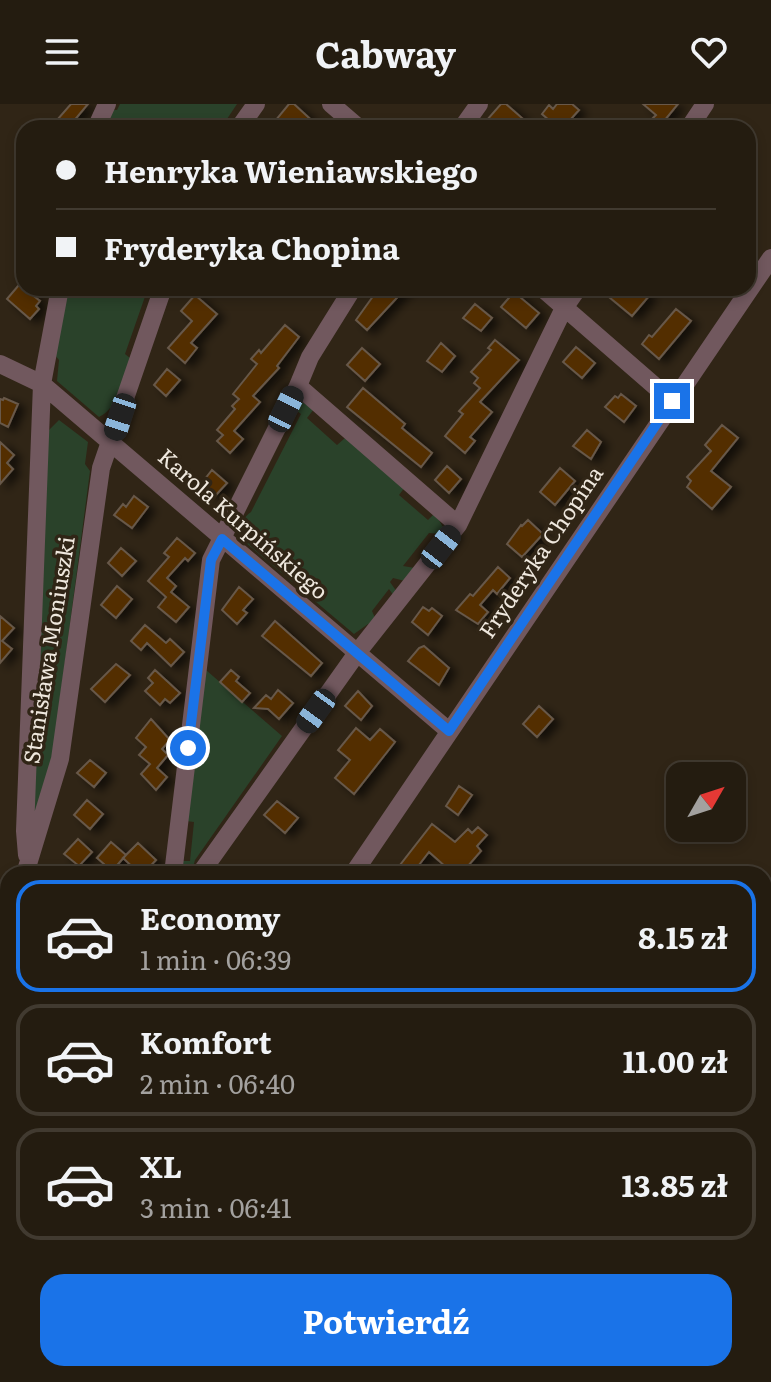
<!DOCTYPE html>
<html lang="pl">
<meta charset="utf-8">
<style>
:root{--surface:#241c10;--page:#30291e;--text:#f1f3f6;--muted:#a3a19f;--line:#413a30;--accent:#1a73e8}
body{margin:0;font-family:Literata,serif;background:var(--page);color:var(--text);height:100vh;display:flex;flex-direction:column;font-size:30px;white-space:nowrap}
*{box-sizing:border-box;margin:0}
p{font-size:26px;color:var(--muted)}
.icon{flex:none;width:44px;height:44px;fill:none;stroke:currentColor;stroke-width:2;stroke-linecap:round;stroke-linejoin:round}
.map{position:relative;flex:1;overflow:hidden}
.sheet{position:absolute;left:0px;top:762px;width:772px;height:516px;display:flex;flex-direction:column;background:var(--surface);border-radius:24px 24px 0 0;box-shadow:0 4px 12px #0003,0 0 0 2px var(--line)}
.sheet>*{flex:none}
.banner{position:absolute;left:16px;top:16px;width:740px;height:176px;border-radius:24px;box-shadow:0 4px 12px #0003,0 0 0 2px var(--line);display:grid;align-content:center;height:176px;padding:0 40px;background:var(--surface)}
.needle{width:52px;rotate:51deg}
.buttons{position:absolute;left:666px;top:658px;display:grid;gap:16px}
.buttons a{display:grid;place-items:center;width:80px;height:80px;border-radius:16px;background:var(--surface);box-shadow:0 4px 12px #0003,0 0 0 2px var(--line);font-size:40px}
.end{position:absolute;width:36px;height:36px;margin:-18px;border:10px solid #1a73e8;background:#fff;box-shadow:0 0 0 4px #fff}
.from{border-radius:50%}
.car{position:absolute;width:24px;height:48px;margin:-24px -12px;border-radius:10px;box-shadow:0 0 6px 2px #0007;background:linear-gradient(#222 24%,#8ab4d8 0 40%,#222 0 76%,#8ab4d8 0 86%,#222 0)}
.banner b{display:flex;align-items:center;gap:28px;height:76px;font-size:30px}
.banner b+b{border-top:2px solid var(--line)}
.banner i{width:20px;height:20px;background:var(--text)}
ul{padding:14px 0 0;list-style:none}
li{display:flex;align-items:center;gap:24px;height:112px;margin:0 16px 12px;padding:0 24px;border:4px solid var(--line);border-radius:24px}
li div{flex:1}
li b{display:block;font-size:30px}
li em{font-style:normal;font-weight:700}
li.active{border-color:var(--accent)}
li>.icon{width:72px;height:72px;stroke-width:1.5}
.button{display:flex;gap:16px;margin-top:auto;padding:16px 40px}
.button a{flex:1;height:92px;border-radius:24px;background:var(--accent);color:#fff;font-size:32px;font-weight:700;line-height:92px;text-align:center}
header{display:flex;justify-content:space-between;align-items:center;height:104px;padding:0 40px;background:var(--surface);font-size:36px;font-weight:700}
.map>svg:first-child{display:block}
.green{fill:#2a422a}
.building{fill:#522e00;stroke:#675849;stroke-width:2;filter:url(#shadow)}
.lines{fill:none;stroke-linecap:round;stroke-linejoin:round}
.minor{stroke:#71585e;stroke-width:18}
.route{stroke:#1a73e8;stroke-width:10}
.labels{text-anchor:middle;stroke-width:7;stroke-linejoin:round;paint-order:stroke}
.street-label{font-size:22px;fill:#efe8de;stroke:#302516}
</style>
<header><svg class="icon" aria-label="menu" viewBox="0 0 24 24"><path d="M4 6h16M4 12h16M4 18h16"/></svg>Cabway<svg class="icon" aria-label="heart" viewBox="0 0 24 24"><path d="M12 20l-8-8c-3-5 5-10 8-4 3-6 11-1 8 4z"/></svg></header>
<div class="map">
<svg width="771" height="1278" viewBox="0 0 771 1278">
<defs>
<filter id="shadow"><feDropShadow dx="7" dy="4" stdDeviation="4" flood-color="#0009"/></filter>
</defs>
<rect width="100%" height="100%" fill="#302516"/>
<!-- green -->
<path class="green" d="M120,0h117l-16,24h-118l7,-18h7z
M69,184h79l-23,66 5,4c-7,19 -11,50 -31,59l-42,-36 2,-21 -5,-6z
M302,298l12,7 -7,9 30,27 8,-7 60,49 -6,8 29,25 7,-7 9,16 -2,5 -13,-1 -26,33 12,2 -10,13 -12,-3 -3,4 7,10 -3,4 -5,-7 -17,22 4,9 -2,3 -6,1 -14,10 -115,-97c-1,-8 5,-21 12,-25l50,-98 -8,-6z
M59,316l29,22 -3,22 5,7 -38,290 -20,68 16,-398z
M206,566l76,66 -87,124 -4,14h-10l1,-13h8l4,-39 -8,-1z"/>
<!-- building -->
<path class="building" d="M71,0h17l-20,24h-18z
M289,0h5l26,24h-36l-9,-7z
M501,0h5l16,14 -9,10h-18l-9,-7z
M557,0h15l7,6 -16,18h-5l-16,-14 7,-9 4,4z
M643,0h35l-18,22 -8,-7 4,-4z
M24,175v9l16,13 -4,5 3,3 -9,10 -23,-20z
M379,184h27l-39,42 -11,-10z
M616,184h24l9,8 -17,20 -23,-19z
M514,188l25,21 -13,15 -25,-21z
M195,191l22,19 -26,29 6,5 -12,15 -17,-15 24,-27 -11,-10z
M475,200l17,14 -11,13 -18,-13z
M676,205l15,12 -32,38 -17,-15 7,-9 3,2z
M285,221l14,12 -22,29 2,2 -26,28 7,6 -26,29 9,8 -13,14 -13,-12 6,-6 -6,-5 18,-21 -3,-3 7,-7 -6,-5 24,-30 -6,-5 8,-9 2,3z
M495,236l24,20 -39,42 12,10 -22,25 5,4 -10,12 -20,-17 18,-22 -4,-3 21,-23 -6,-5 4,-5 -7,-6 20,-22 -3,-2z
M441,239l14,13 -13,16 -15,-11z
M576,243l19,16 -13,15 -19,-16z
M362,244l18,16 -15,17 -18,-16z
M167,265l13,11 -14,16 -12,-11z
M363,284l42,36 -3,4 30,25 -11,14 -74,-60z
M621,290l15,12 -12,16 -19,-15 10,-11 3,2z
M4,294l14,6 -10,23 -8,-4v-24l3,1z
M722,321l16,13 -27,33 20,16 -19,22 -25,-22 4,-6 -4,-4 24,-26 -6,-6z
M587,326l14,12 -10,17 -18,-13z
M0,338l14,13 -7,8 6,6 -13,15z
M447,362l14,13 -12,14 -14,-13z
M560,364l15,13 -20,24 -15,-13z
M212,366l15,13 -12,13 -14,-12z
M134,392l14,11 -16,21 -18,-13 9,-11 3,3z
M528,416l15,14 -21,23 -15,-13 14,-19 1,1z
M177,434l18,15 -7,8 -3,-3 -18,20 9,8 -5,6 18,15 -13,15 -18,-15 8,-10 -18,-16 21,-24 -5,-4z
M121,444l15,13 -14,15 -14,-13z
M498,463l12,11 -13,16 -4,-4 -13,15 8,7 -10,12 -22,-14 14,-16 3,2z
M117,482l15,13 -16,19 -15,-13z
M239,483l14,12 -10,11 4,3 -10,11 -15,-14z
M423,503l6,4 3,-3 10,8 -14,19 -16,-13z
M0,512l14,12 -12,13 10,8 -12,14z
M275,517l47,42 -11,13 -49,-40z
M145,521l21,18 4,-4 14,13 -13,14 -24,-23 -6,7 -10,-9z
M424,542l25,22 -10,17 -31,-24 11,-13z
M116,560l14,11 -25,27 -14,-13z
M155,566l25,23 -10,10 -5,-4 -5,6 -15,-14 8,-8 -5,-5z
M231,566l8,7 -3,4 14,12 -8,9 -22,-20z
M278,586l15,13 -14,16 -11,-10 -14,-1 12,-13 5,4z
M358,587l14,15 -11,14 -16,-14z
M539,602l14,13 -16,18 -14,-13z
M151,615l19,21 -8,9 6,6 -11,13 10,9 -11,13 -15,-16 9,-10 -11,-9 7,-8 -10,-9z
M356,624l14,12 10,-11 15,13 -41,52 -19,-16 15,-18 -12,-10z
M90,656l16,13 -12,14 -17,-14z
M459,682l13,9 -14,20 -12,-9z
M87,696l16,14 -13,15 -16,-14z
M277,697l21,17 -13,15 -21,-18z
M432,720l23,18 13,-13 4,4 6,-6 9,8 -10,11 4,5 -20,23h-21l6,-7 -17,-15 -17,22h-19z
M78,735l14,13 -13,14 -15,-12z
M111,738l15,13 -14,16 -15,-13z
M138,739l18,17 -13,14h-3l-17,-16z"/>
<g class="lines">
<!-- minor -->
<path class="minor" d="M331,0l28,24
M96,24l11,-24
M239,24l17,-24
M462,24l17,-24
M689,24l16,-24
M542,184l130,113
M0,260l42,20 407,347
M298,282l160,139
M27,751l-2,-24 17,-447 18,-96
M25,770l35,-115 41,-291 62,-180
M173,770l38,-314 87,-174 12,-29 43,-69
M200,770l157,-221 101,-128 106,-217 14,-20
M353,770l418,-616
M0,822l8,-10
M0,980l8,7
M0,1106l8,-13
M225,1270l10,8
M12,1278l5,-8
M389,1278l5,-8"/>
</g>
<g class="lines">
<!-- route -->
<path class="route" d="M188,644l23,-188 11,-21 227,192 223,-330"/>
</g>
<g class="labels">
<!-- street labels -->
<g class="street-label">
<text transform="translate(243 420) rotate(41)" y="8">Karola Kurpińskiego</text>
<text transform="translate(541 448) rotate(-56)" y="8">Fryderyka Chopina</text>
<text transform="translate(49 546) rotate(-81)" y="8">Stanisława Moniuszki</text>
</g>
</g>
</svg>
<div class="buttons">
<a><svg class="needle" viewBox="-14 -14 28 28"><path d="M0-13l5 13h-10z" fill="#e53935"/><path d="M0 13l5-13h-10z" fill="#a3a19f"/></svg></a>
</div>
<i class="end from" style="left:188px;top:644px"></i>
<i class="end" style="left:672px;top:297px"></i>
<i class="car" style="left:286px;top:305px;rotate:26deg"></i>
<i class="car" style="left:120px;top:313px;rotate:198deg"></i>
<i class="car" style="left:441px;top:443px;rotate:38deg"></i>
<i class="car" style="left:316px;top:607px;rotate:216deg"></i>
<div class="banner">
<b><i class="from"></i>Henryka Wieniawskiego</b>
<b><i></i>Fryderyka Chopina</b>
</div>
<section class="sheet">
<ul>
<li class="active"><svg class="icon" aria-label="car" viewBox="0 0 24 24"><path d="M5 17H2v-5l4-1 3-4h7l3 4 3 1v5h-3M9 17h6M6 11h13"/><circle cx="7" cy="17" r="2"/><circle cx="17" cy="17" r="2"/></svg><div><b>Economy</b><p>1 min · 06:39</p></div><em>8.15 zł</em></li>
<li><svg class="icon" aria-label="car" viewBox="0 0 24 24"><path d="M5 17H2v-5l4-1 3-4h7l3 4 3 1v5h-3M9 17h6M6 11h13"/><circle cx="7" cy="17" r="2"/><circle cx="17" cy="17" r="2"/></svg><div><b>Komfort</b><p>2 min · 06:40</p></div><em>11.00 zł</em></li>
<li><svg class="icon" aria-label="car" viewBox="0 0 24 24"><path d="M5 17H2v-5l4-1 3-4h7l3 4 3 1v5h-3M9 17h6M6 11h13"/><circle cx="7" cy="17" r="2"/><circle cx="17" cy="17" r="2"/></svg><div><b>XL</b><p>3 min · 06:41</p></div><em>13.85 zł</em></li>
</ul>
<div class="button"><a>Potwierdź</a></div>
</section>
</div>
